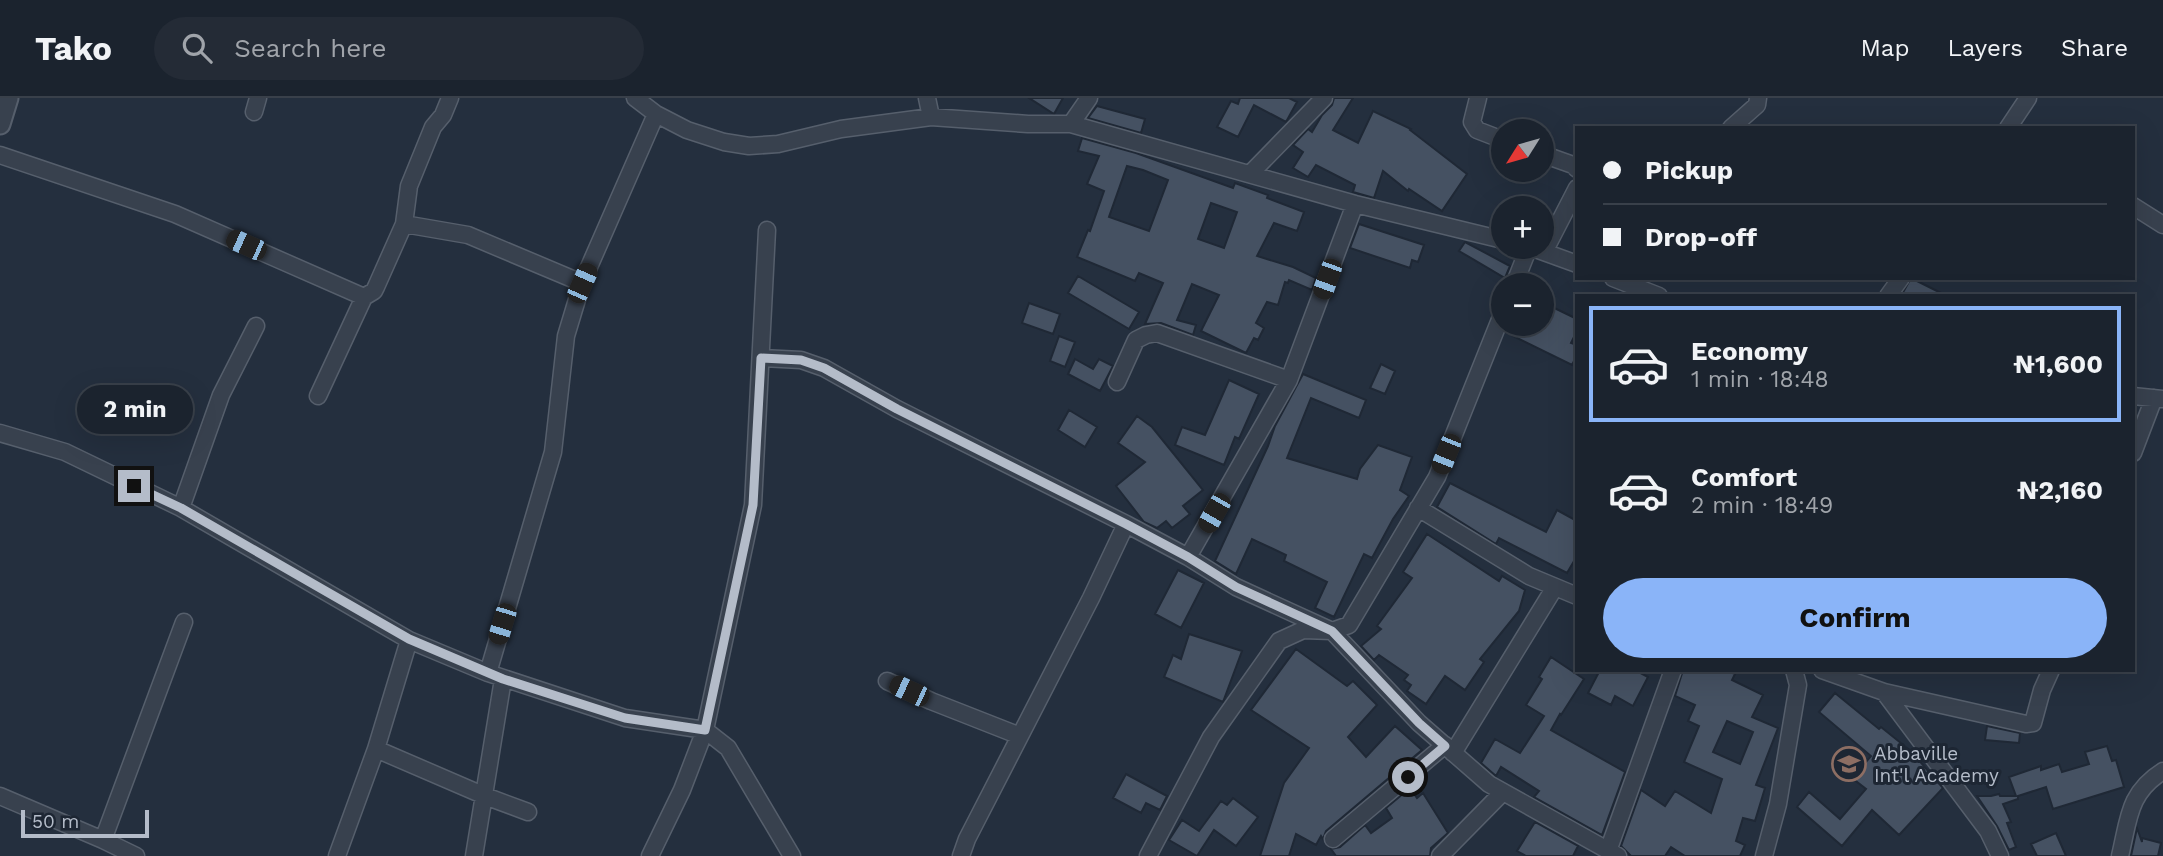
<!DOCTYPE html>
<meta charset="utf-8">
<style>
:root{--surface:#1b232e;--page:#242b36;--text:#f1f3f6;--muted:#a0a4aa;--line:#39404a;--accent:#8ab4f8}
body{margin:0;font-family:"Work Sans",sans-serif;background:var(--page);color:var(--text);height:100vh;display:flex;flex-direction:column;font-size:26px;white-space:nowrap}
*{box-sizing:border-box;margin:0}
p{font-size:23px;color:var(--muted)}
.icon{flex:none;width:38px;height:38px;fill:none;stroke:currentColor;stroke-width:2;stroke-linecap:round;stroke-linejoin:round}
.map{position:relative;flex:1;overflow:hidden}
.side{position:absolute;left:1575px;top:196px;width:560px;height:378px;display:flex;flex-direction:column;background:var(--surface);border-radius:0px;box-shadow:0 7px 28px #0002,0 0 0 2px var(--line)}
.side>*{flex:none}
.top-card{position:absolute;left:1575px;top:28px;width:560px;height:154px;border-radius:0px;box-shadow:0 7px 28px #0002,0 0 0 2px var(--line);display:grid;align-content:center;height:154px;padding:0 28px;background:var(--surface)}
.needle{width:46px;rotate:233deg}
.buttons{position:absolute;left:1491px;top:21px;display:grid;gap:14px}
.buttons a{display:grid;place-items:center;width:63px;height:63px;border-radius:50%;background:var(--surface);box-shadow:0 7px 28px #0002,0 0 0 2px var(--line);font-size:35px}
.scale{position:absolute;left:21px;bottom:18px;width:128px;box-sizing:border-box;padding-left:7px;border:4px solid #b4bcc9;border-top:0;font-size:19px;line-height:24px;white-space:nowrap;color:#b4bcc9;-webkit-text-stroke:5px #1d2633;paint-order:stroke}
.end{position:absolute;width:32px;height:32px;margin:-16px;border:9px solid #b4bcc9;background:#111;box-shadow:0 0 0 4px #111}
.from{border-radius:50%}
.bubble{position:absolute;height:49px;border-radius:24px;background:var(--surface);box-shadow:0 7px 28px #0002,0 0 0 2px var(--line);font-size:23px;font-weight:700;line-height:49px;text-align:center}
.car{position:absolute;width:21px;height:42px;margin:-21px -10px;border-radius:9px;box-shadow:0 0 5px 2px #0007;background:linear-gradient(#222 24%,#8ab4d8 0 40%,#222 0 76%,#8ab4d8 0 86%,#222 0)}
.top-card b{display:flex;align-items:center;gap:24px;height:66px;font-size:26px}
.top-card b+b{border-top:2px solid var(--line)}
.top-card i{width:18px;height:18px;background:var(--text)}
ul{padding:12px 0 0;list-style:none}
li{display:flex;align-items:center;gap:21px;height:116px;margin:0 14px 10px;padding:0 14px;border:4px solid transparent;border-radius:0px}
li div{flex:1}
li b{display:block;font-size:26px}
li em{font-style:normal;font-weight:700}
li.current{border-color:var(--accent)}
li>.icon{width:63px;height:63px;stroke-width:1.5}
.action{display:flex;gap:14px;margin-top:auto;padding:14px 28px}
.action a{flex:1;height:80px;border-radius:42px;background:var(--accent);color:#111;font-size:28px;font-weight:700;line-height:80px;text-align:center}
header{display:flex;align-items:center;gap:42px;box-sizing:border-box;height:98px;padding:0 35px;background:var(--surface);border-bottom:2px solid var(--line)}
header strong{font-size:33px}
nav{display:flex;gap:38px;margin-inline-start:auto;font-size:24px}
.search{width:490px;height:63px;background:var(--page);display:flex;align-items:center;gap:18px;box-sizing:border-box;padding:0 24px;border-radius:38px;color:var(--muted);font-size:26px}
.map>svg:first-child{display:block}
.building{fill:#455162;stroke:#1f2835;stroke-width:2;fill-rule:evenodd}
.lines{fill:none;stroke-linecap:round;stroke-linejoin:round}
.minor-casing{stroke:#565f6c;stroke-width:19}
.tertiary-casing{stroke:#565f6c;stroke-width:23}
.minor{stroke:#38414e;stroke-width:16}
.tertiary{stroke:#38414e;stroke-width:19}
.route{stroke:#b4bcc9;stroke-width:9}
.labels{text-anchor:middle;stroke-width:6;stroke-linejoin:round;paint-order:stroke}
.poi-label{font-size:19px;fill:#b4bcc9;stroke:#1d2633;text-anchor:start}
</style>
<header>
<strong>Tako</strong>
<div class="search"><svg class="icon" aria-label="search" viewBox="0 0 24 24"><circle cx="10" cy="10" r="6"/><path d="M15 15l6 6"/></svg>Search here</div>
<nav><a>Map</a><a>Layers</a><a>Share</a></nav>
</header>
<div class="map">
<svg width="2163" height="758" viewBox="0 0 2163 758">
<rect width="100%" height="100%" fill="#242f3e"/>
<!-- building -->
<path class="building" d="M1029,0h34l-9,16z
M1240,0h49l8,4 -11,20 -32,-17 -16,32 -21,-10 14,-26 7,3z
M1334,0h19l-20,32 25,13 15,-32 38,18 -1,1 57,44 -25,37 -33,-22 -1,2 -25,-20 -9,27 -21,-6 2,-7 -39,-20 -8,12 -15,-9 10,-16 -10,-7 15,-16 4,3 10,-17 10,-10z
M1097,8l48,13 -4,14 -53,-15z
M1082,40l54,15 97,35 2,-5 33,12 -1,3 37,14 -7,19 -23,-8 -17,33 36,11 23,11 -4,12 -23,-10 -1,3 -3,-1 -7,23 -11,-3 -11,21 8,5 -6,12 -4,-2 -8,15 -45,-22 18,-36 -27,-11 -15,36 19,5 -3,10 -32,-12 -16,1 18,-41 -24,-10 -4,8 -58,-24 11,-27 2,1 14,-40 -17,-7 12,-28 -21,-5zM1127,68l16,4 25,10 -19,51 -40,-14zM1211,105l26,9 -13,36 -26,-9z
M1359,126l65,21 -6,17 -6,-2 -2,8 -60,-20z
M1465,144l45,24 -5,12 -46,-27z
M1078,178l61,36 -10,17 -61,-36z
M1911,180l36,18h-46z
M1542,204l35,17v12l-6,12 6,2v10l-5,10 -61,-30 5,-11h26z
M1029,205l31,11 -7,20 -31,-11z
M1059,238l16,6 -10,25 -15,-6z
M1075,261l18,10 6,-10 14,7 -13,25 -32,-17z
M1381,266l14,7 -10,23 -15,-6z
M1303,276l63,26 -7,18 -48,-20 -24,60 70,21 3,-10 18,-24 34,12 -12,33 9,6 -16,23 -21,39 -8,-4 -30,63 -19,-9 12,-26 -43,-21 2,-6 -34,-16 -16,35 -21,-13 53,-115 7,-20z
M1229,282l30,14 -20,45 -4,-2 -11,28 -49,-20 7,-18 23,8z
M1069,312l28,17 -12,20 -27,-17z
M1137,318l15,11 51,63 -20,16 7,8 -18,14 -6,-7 -9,7 -13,-6 -28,-36 29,-24 -27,-19z
M1450,385l96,49 11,-22 20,11v35l-10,17 -68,-35 -3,6 -59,-37z
M1427,436l72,47 3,-5 23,14 -6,21 -39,48 4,3 -19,28 -20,-14 -19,28 -19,-13 4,-6 -7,-5 4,-5 -29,-20 -5,5 -13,-14 20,-17 -4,-3 35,-48 -9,-6z
M1178,472l26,13 -23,45 -26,-14z
M1189,536l53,17 -19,51 -59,-25 9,-22 8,4z
M1296,551l51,37 6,-5 24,24 -29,32 18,20 29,-31 27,24 -96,81 -3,8 -2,-3 -5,9 -20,-11 -7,22h-29l24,-73 25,-35 -58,-38z
M1551,559l33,22 -23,36 -1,-1 -9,16 74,42 -23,63 -68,-38 5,-6 -38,-24 -5,9 -15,-13 14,-24 25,14 24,-37 -18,-11 16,-26 -3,-2z
M1600,572h35l13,7 -15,29 -18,-10 -4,9 -23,-12z
M1683,572h43l9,4 -3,6 31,15 -11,22 26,11 -22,57 9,3 -10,33 -12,-3 -7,23 9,4 -5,11h-55l-14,-9 -6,9h-34l-10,-10 20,-56 24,16 10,-15 36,22 11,-34 -38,-17 15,-36 -11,-5 7,-16 -20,-9zM1727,623l26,11 -13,32 -27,-12z
M1835,595l44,36 2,-2 36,29 -1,1 27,31 -44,47 -27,-25 -30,36 -45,-39 12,-15 31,27 26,-30 -14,-11 19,-22 -52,-44z
M1987,628l33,7 -1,10 -34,-3z
M2107,648l5,15 4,-1 8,27 -71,22 -7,-22 -28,9v3l-15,5 8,18 -4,1 9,24 -7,3 -12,-24 -20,-30h14l8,-2 1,2h16l-7,-19 32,-11v4l18,-6 3,8 27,-8 -4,-12z
M1126,676l41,22 -7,14 -14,-7 -5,10 -28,-15z
M1410,690l7,10 6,-5 25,40 -17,15 -1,8h-94l-5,-7 9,-2 25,-22 6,8 21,-15 -6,-10z
M1233,700l25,19 -22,29 -22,-16 -17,26 -28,-16 13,-20 17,11 22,-30 6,4z
M1535,724l43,24 -5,10h-47l-9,-5z
M2137,730l5,14v-4l19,5 -3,13h-27z
M2056,735l10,23h-29l-6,-12z"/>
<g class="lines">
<!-- minor casing -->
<g class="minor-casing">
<path id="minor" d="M635,0l21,16 31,16 37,12 25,4 29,-2 63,-15 90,-12 97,7h43l284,80 148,36
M927,0l4,19
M1478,0l-6,24 5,8 26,10
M254,14l4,-14
M1071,26l18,-26
M1731,30l26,-23 1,-7
M2008,30l20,-30
M1542,56l31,11 4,4
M0,57l175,59 189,83
M1250,76l74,-76
M2133,108l30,19
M404,126l64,11 114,48
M1530,149l47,17
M1544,154l33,-64
M1613,180l46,18
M1514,187l15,-38
M1888,198l13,-18
M761,260l40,2 23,8 73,41 229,115 62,33 48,30 96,44 87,92 70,61 129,72
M1117,284l19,-42 10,-5 11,-2 132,47
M318,298l46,-99 10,-6 2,-4 28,-63 5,-38 24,-59 10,-12 7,-17
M2133,298l30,3
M0,335l65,19 116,56 228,132 79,33 137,45 80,12 23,18 64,108
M2133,355l21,-55
M181,410l40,-113 35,-69
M1418,410l111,68 48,20
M1188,459l101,-177 66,-176
M1822,572l62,22 142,32 7,-1 9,-33 9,-20
M488,575l65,-221 13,-116 16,-53 74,-169
M887,583l44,20 89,35
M1884,594l104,139 12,25
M376,651l109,47 43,16
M1453,655l102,-166
M0,698l103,44 33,16
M1333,741l112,-94
M103,742l81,-218
M1608,753l65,-181
M337,758l39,-107 33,-109
M474,758l29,-177
M650,758l32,-66 23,-60 48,-225 14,-275
M961,758l6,-17 124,-241 35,-74
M1148,758l63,-119 68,-96 24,-11 29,1 17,-6 88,-148 66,-165
M1440,758l63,-64
M1764,758l14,-52 20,-119 -4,-15
M2120,758c9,-37 8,-63 43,-85"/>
</g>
<!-- tertiary casing -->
<g class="tertiary-casing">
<path id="tertiary" d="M0,26l8,-26"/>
</g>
<!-- minor -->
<use href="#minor" class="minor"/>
<!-- tertiary -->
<use href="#tertiary" class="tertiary"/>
</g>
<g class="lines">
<!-- route -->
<path class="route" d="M134,388l47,22 228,131 94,40 122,39 80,12 48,-225 8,-147 40,2 23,8 73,41 229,115 62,33 48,30 96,44 87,92 26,23 -37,31"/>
</g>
<!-- icons -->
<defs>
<g id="school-ring" transform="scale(1.75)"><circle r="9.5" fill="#1d2633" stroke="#8d6e63" stroke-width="1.5"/><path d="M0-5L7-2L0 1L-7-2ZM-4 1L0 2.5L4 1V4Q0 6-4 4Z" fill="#8d6e63"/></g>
</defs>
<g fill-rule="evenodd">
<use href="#school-ring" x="1849" y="666"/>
</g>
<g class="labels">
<!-- poi labels -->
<g class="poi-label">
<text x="1874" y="662">Abbaville<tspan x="1874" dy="22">Int'l Academy</tspan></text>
</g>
</g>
</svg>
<div class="buttons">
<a><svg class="needle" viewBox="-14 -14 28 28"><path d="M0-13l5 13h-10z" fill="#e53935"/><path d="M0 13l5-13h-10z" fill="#a0a4aa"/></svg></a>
<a>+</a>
<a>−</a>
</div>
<div class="scale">50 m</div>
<i class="end from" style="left:1408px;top:679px"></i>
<i class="end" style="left:134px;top:388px"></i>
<div class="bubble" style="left:77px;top:287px;width:116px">2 min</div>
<i class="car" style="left:246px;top:147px;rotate:294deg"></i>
<i class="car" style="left:1327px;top:181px;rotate:200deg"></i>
<i class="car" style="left:582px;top:185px;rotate:24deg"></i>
<i class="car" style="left:1446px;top:356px;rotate:202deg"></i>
<i class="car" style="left:1214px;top:415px;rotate:210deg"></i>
<i class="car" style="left:502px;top:526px;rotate:197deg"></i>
<i class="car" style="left:909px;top:593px;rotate:295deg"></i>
<div class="top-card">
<b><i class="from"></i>Pickup</b>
<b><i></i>Drop-off</b>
</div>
<section class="side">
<ul>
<li class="current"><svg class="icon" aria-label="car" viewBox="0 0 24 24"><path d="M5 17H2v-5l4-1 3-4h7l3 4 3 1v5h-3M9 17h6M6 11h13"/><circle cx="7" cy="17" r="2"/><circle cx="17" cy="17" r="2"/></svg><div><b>Economy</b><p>1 min · 18:48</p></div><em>₦1,600</em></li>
<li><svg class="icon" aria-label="car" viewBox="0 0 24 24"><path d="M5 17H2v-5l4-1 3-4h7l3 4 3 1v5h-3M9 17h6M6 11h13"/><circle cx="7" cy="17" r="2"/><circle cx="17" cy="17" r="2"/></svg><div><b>Comfort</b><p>2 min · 18:49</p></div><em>₦2,160</em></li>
</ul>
<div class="action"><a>Confirm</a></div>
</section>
</div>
